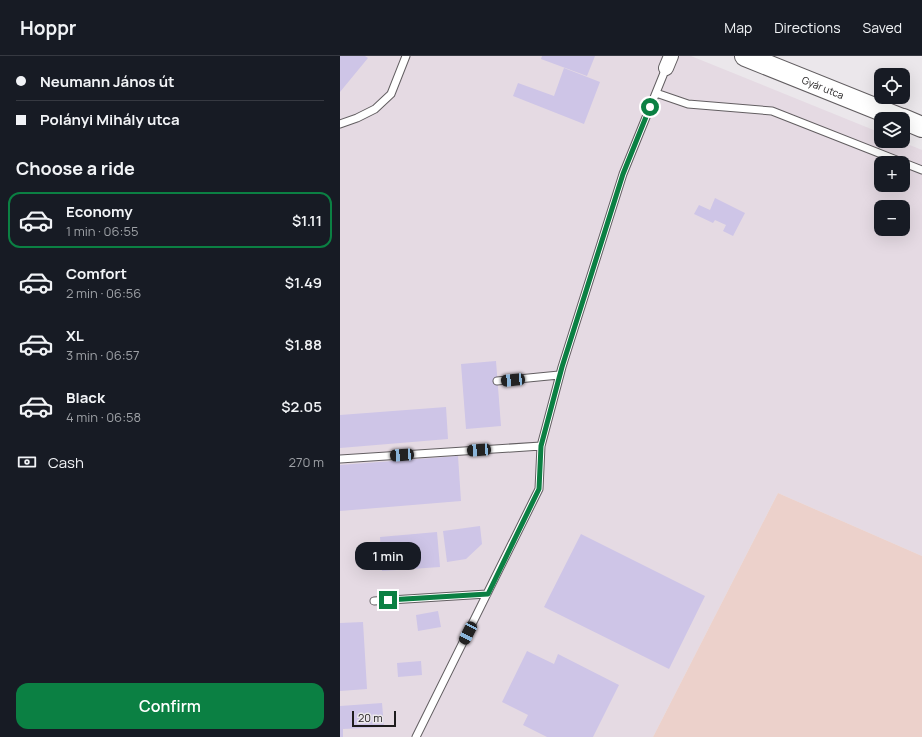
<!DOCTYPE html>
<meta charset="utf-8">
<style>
:root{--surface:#171b24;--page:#242831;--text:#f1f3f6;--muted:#9ea1a6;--line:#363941;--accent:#0b8043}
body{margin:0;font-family:Manrope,sans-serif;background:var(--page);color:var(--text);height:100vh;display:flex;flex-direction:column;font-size:15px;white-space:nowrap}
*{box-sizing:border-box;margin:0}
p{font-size:13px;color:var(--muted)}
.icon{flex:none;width:22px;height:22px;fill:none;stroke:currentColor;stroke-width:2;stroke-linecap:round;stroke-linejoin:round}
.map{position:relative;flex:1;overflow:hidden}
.side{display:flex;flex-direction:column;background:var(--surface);width:340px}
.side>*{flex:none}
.top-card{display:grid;align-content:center;height:88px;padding:0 16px;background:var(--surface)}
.buttons{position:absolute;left:534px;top:12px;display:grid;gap:8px}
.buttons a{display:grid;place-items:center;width:36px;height:36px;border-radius:8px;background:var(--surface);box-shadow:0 4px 16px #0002;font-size:20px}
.scale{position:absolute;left:12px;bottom:10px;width:44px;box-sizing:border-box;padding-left:4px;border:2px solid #1e1c1d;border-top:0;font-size:11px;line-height:14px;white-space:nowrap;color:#1e1c1d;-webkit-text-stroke:3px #ebe7eb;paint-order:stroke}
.end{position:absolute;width:18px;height:18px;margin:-9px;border:5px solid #0b8043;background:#fff;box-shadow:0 0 0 2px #fff}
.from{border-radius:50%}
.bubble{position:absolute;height:28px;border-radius:12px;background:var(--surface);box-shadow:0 4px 16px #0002;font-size:13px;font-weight:600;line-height:28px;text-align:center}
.car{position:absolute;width:12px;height:24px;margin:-12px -6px;border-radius:5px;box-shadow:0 0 3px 1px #0007;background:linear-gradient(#222 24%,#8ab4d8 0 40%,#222 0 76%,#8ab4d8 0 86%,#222 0)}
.top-card b{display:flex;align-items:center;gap:14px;height:38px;font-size:15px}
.top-card b+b{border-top:1px solid var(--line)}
.top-card i{width:10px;height:10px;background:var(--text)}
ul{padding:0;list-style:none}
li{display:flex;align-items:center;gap:12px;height:56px;margin:0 8px 6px;padding:0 8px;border:2px solid transparent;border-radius:12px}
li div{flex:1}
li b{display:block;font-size:15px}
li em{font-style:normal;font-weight:600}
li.selected{border-color:var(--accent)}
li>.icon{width:36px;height:36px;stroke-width:1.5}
h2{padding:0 16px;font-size:18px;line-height:48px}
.pay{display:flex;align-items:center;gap:10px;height:44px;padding:0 16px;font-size:15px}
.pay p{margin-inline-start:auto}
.action{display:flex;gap:8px;margin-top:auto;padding:8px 16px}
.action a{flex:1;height:46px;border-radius:12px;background:var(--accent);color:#fff;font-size:16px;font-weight:600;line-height:46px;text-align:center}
header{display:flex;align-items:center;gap:24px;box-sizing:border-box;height:56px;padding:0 20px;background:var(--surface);border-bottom:1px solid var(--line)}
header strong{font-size:19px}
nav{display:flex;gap:22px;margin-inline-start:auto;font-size:14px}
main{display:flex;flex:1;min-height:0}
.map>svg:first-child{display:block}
.built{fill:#e5dae3;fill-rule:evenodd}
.green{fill:#ecd1cb}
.building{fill:#cec5e7}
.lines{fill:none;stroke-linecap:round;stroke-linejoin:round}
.service-casing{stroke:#625e61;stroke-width:9}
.minor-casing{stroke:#625e61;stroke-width:16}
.secondary-casing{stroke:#625e61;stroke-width:22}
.service{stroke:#fff;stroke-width:7}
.minor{stroke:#fff;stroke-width:14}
.secondary{stroke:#fff;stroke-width:20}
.route{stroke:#0b8043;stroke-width:5}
.labels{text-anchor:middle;stroke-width:3;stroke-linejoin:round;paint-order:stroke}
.street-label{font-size:10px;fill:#1e1c1d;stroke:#ebe7eb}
</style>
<header>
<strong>Hoppr</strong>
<nav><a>Map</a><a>Directions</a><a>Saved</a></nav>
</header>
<main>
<section class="side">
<div class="top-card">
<b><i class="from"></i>Neumann János út</b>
<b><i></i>Polányi Mihály utca</b>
</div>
<h2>Choose a ride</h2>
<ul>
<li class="selected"><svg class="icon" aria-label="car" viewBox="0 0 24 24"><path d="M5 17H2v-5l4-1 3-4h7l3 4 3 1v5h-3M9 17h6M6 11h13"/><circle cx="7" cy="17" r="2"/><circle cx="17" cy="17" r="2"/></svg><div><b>Economy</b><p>1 min · 06:55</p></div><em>$1.11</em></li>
<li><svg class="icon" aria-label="car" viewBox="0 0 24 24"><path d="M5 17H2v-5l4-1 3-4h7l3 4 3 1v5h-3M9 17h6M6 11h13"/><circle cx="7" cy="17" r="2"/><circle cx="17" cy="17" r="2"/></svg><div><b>Comfort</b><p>2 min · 06:56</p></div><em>$1.49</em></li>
<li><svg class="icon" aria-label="car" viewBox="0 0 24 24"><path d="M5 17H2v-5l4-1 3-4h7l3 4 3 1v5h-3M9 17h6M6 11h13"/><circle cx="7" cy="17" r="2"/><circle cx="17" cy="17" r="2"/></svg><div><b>XL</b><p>3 min · 06:57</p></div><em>$1.88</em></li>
<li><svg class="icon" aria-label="car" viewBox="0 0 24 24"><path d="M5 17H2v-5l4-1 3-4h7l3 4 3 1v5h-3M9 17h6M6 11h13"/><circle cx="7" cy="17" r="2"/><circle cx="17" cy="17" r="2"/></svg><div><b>Black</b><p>4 min · 06:58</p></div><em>$2.05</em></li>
</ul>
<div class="pay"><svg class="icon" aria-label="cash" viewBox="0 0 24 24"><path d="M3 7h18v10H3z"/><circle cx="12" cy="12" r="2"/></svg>Cash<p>270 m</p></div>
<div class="action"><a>Confirm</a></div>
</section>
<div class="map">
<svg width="582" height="681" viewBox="0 0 582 681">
<rect width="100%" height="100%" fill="#ebe7eb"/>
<!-- built -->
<path class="built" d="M0,0h351l190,77v8h19l22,9v406l-144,-63 -125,244h-313zM541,107h22v22h-22zM541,151h22v22h-22z"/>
<!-- green -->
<path class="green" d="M438,437l144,63v181h-269z"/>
<!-- building -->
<path class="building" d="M0,0h25l3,2 -28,34z
M202,0h53l-8,20 -46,-17z
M224,12l36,14 -16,42 -71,-28 5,-13 36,13z
M375,142l30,15 -12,23 -10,-5 3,-6 -11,-5 -2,3 -19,-9 5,-9 11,5z
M156,305l5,65 -35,3 -5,-65z
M106,351l2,32 -108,9v-33z
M118,400l3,45 -121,10v-46z
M140,470l2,18 -16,15 -19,3 -4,-31z
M97,476l3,35 -58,4 -2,-34z
M241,478l124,62 -36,73 -125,-62z
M98,555l3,16 -23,4 -2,-16z
M23,566l4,67 -27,2v-68z
M187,595l27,13 4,-10 61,31 -26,52h-46l-24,-12 5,-10 -26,-13z
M81,605l1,14 -24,2 -1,-14z
M42,647l2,24 -41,2v8h-3v-31z"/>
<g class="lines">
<!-- service casing -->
<g class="service-casing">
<path id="service" d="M316,37l32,11 84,7 150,59
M0,68l17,-6 18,-9 16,-15 15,-38
M157,325l62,-6
M0,403l201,-13
M34,545l113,-7
M76,681l123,-248 2,-43 21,-79 61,-193 43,-106"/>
</g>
<!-- minor casing -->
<g class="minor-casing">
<path id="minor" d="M326,12l5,-12"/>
</g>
<!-- secondary casing -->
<g class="secondary-casing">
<g id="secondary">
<path id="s1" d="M405,0l157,63"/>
<path d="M563,63l19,8"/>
</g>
</g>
<!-- service -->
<use href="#service" class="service"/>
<!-- minor -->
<use href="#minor" class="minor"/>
<!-- secondary -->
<use href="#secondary" class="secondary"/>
</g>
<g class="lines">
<!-- route -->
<path class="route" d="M48,544l100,-6 51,-105 2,-43 21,-79 61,-193 27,-67"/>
</g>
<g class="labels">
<!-- street labels -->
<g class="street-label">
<text dy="4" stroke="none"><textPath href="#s1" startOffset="84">Gyár utca</textPath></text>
</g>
</g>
</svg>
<div class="buttons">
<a><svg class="icon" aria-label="locate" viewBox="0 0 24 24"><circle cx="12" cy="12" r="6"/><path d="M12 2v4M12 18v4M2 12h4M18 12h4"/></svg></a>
<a><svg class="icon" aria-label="layers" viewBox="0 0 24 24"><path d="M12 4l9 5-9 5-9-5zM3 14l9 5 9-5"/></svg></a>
<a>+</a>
<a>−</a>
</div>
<div class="scale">20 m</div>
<i class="end from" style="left:310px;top:51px"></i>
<i class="end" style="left:48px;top:544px"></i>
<div class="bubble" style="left:15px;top:486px;width:66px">1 min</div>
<i class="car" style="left:173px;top:324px;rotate:264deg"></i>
<i class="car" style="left:139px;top:394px;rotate:266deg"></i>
<i class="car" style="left:62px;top:399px;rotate:266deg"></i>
<i class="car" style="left:128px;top:577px;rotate:207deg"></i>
</div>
</main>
